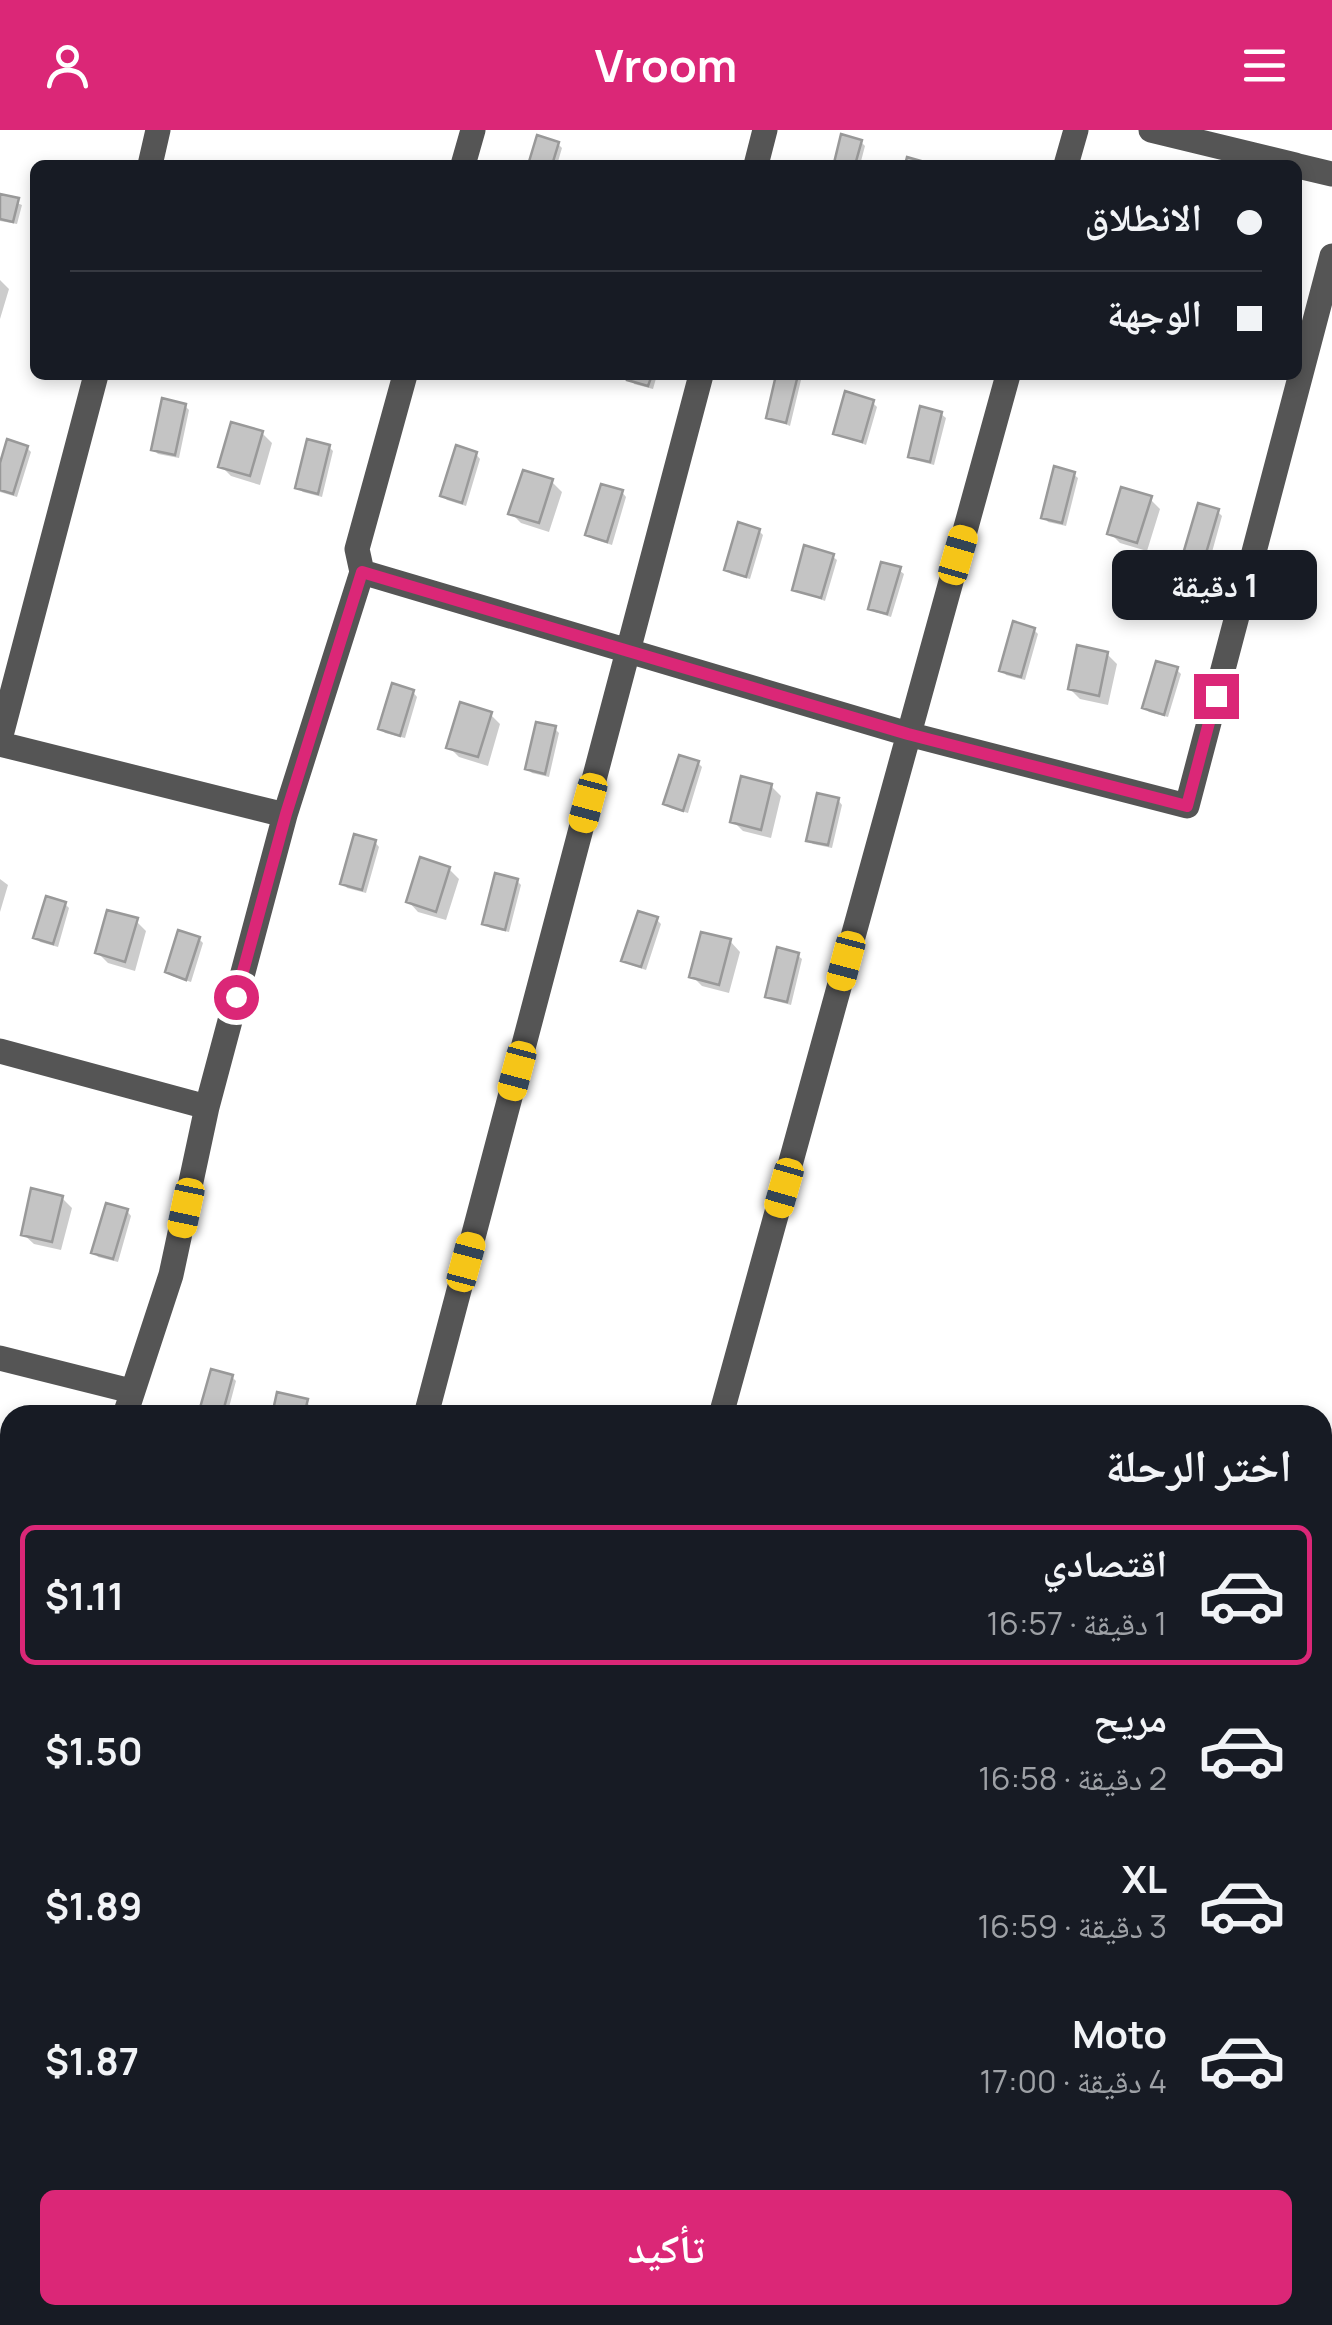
<!DOCTYPE html>
<html lang="ar">
<meta charset="utf-8">
<style>
:root{--surface:#171b24;--page:#242831;--text:#f1f3f6;--muted:#9ea1a6;--line:#363941;--accent:#db2777}
body{margin:0;font-family:Manrope,"Noto Naskh Arabic",sans-serif;background:var(--page);color:var(--text);direction:rtl;height:100vh;display:flex;flex-direction:column;font-size:38px;white-space:nowrap}
*{box-sizing:border-box;margin:0}
p{font-size:32px;color:var(--muted)}
.icon{flex:none;width:55px;height:55px;fill:none;stroke:currentColor;stroke-width:2;stroke-linecap:round;stroke-linejoin:round}
.map{position:relative;flex:1;overflow:hidden;direction:ltr}
.panel{position:absolute;left:0px;top:1275px;width:1332px;height:920px;display:flex;flex-direction:column;background:var(--surface);border-radius:30px 30px 0 0;box-shadow:0 5px 15px #0003;direction:rtl}
.panel>*{flex:none}
.guide{position:absolute;left:30px;top:30px;width:1272px;height:220px;border-radius:15px;box-shadow:0 5px 15px #0003;direction:rtl;display:grid;align-content:center;height:220px;padding:0 40px;background:var(--surface)}
.end{position:absolute;width:45px;height:45px;margin:-22px;border:12px solid #db2777;background:#fff;box-shadow:0 0 0 5px #fff}
.from{border-radius:50%}
.bubble{position:absolute;height:70px;border-radius:15px;background:var(--surface);box-shadow:0 5px 15px #0003;font-size:32px;font-weight:700;line-height:70px;text-align:center;direction:rtl}
.car{position:absolute;width:30px;height:60px;margin:-30px -15px;border-radius:12px;box-shadow:0 0 8px 2px #0007;background:linear-gradient(#f5c518 24%,#345 0 40%,#f5c518 0 76%,#345 0 86%,#f5c518 0)}
.guide b{display:flex;align-items:center;gap:35px;height:95px;font-size:38px}
.guide b+b{border-top:2px solid var(--line)}
.guide i{width:25px;height:25px;background:var(--text)}
ul{padding:0;list-style:none}
li{display:flex;align-items:center;gap:30px;height:140px;margin:0 20px 15px;padding:0 20px;border:5px solid transparent;border-radius:15px}
li div{flex:1}
li b{display:block;font-size:38px}
li em{font-style:normal;font-weight:700}
li.on{border-color:var(--accent)}
li>.icon{width:90px;height:90px;stroke-width:1.5}
h2{padding:0 40px;font-size:45px;line-height:120px}
.button{display:flex;gap:20px;margin-top:auto;padding:20px 40px}
.button a{flex:1;height:115px;border-radius:15px;background:var(--accent);color:#fff;font-size:40px;font-weight:700;line-height:115px;text-align:center}
header{display:flex;justify-content:space-between;align-items:center;height:130px;padding:0 40px;background:var(--accent);color:#fff;font-size:45px;font-weight:700}
.map>svg:first-child{display:block}
.shadow{fill:#0003}
.building{fill:#c4c4c4;stroke:#999;stroke-width:2.5}
.lines{fill:none;stroke-linecap:round;stroke-linejoin:round}
.minor{stroke:#555;stroke-width:25}
.route{stroke:#db2777;stroke-width:12}
</style>
<header><svg class="icon" aria-label="menu" viewBox="0 0 24 24"><path d="M4 6h16M4 12h16M4 18h16"/></svg>Vroom<svg class="icon" aria-label="person" viewBox="0 0 24 24"><circle cx="12" cy="8" r="4"/><path d="M4 21q1-7 8-7t8 7"/></svg></header>
<div class="map">
<svg width="1332" height="2195" viewBox="0 0 1332 2195">
<rect width="100%" height="100%" fill="#fff"/>
<!-- shadow -->
<path class="shadow" d="M861,12l4,4 -5,19 -24,-3z
M558,14l4,4 -5,17h-26z
M0,66l22,9 -5,19 -17,-3z
M0,150l9,9 -9,30z
M631,245h26l-4,14 -19,-5z
M779,245l22,5 -11,46 -21,-9z
M873,273l4,4 -11,38 -30,-12z
M185,276l4,4 -10,48 -21,-4 -5,-5z
M941,284l5,4 -12,47 -19,-5 -4,-4z
M262,303l10,10 -12,42 -29,-9 -10,-10z
M329,317l4,4 -11,46 -19,-5 -5,-4z
M27,318l4,4 -14,45 -17,-5v-20z
M476,324l4,5 -14,47 -19,-6 -4,-4z
M1073,344l5,4 -12,48 -18,-4 -4,-5z
M552,352l10,10 -13,40 -28,-9 -10,-10z
M622,362l4,5 -14,48 -19,-6 -5,-4z
M1150,369l10,10 -13,42 -27,-8 -10,-10z
M1218,382l4,4 -13,47 -19,-5 -4,-5z
M759,401l4,4 -13,44 -19,-5 -4,-5z
M832,426l5,4 -12,41 -30,-12z
M899,440l5,4 -13,43 -16,-5 -5,-4z
M1034,500l4,4 -13,46 -19,-5 -4,-5z
M1107,524l10,10 -9,41 -28,-6 -10,-10z
M1176,539l5,5 -13,43 -19,-5 -4,-4z
M413,562l4,5 -12,41 -20,-5 -4,-5z
M490,584l10,10 -12,42 -29,-9 -10,-10z
M555,599l4,4 -10,44 -17,-4 -5,-4z
M698,633l4,4 -14,46 -18,-5 -4,-5z
M771,656l10,10 -10,42 -28,-7 -10,-10z
M838,670l4,5 -10,43 -19,-4 -5,-4z
M375,712l4,5 -13,46 -19,-5 -4,-5z
M449,739l10,10 -13,41 -28,-8 -10,-11z
M0,749l8,6 -8,27z
M517,751l4,4 -12,47 -19,-4 -5,-5z
M65,774l4,4 -11,39 -18,-5 -4,-5z
M656,789l5,5 -15,46 -18,-6 -4,-4z
M136,791l10,10 -11,40 -27,-8 -10,-10z
M199,809l4,4 -12,39 -19,-6 -5,-4z
M730,811l10,11 -11,41 -27,-7 -10,-10z
M797,825l5,4 -11,46 -19,-5 -4,-4z
M62,1068l10,10 -11,42 -27,-6 -11,-10z
M127,1081l4,5 -13,46 -20,-5 -4,-5z
M232,1247l4,4 -9,34h-26z
M306,1271l10,14h-42z"/>
<!-- building -->
<path class="building" d="M841,4l21,6 -7,25 -21,-2z
M537,5l22,7 -7,23h-24z
M907,27l28,8h-30z
M0,64l19,4 -6,24 -13,-3z
M628,245h24l-4,11 -21,-6z
M776,245h22l-12,48 -20,-5z
M845,261l29,9 -12,42 -29,-8z
M162,268l24,6 -11,51 -24,-5z
M920,276l22,6 -12,50 -22,-5z
M231,292l32,9 -13,45 -32,-9z
M7,309l21,7 -15,48 -13,-4v-27z
M307,309l23,6 -12,49 -23,-6z
M456,315l21,7 -15,51 -22,-7z
M1054,336l21,6 -13,51 -21,-5z
M523,340l30,9 -14,44 -31,-9z
M601,354l22,6 -16,52 -22,-7z
M1121,357l31,9 -15,47 -30,-9z
M1198,373l21,6 -15,51 -21,-6z
M738,392l22,7 -14,48 -22,-7z
M804,415l30,9 -13,44 -29,-8z
M881,432l20,5 -14,47 -19,-5z
M1013,491l22,7 -14,49 -22,-6z
M1077,515l31,7 -9,44 -31,-7z
M1156,531l22,6 -14,48 -22,-7z
M392,553l22,7 -14,46 -22,-7z
M460,572l32,10 -14,45 -32,-9z
M536,592l20,4 -11,48 -20,-5z
M679,625l20,6 -16,50 -20,-7z
M741,646l31,8 -11,46 -31,-8z
M817,663l22,5 -11,47 -22,-4z
M354,704l22,6 -14,50 -22,-6z
M420,727l30,10 -14,45 -30,-10z
M495,743l23,6 -13,51 -23,-6z
M46,766l20,6 -13,42 -20,-6z
M107,780l31,8 -13,44 -30,-9z
M638,781l20,6 -17,50 -20,-6z
M178,800l22,7 -14,43 -21,-8z
M701,802l30,7 -12,46 -30,-8z
M777,817l22,6 -12,49 -22,-5z
M31,1058l32,8 -11,46 -31,-7z
M106,1073l22,6 -15,50 -22,-6z
M211,1239l22,6 -11,40h-24z
M277,1262l31,7 -4,16h-32z
M8,2009l2,1v54l-10,-3v-26z"/>
<g class="lines">
<!-- minor -->
<path class="minor" d="M1151,0l144,35
M150,35l8,-35
M463,35l10,-35
M756,35l9,-35
M1066,35l10,-35
M1298,36l34,8
M362,442l546,162 279,72 145,-550
M0,609l96,-364
M0,614l285,71
M0,921l207,56
M0,1228l131,33
M125,1285l46,-140 36,-168 78,-292 77,-243 -5,-23 48,-174
M426,1285l275,-1040
M721,1285l287,-1040
M0,1492l10,3
M0,1751l10,-34
M0,2165l10,4
M60,2185l33,10
M180,2195l2,-10
M490,2195l3,-10"/>
</g>
<g class="lines">
<!-- route -->
<path class="route" d="M236,867l50,-183 76,-242 546,162 279,72 29,-110"/>
</g>
</svg>
<i class="end from" style="left:236px;top:867px"></i>
<i class="end" style="left:1216px;top:566px"></i>
<div class="bubble" style="left:1112px;top:420px;width:205px">1 دقيقة</div>
<i class="car" style="left:958px;top:425px;rotate:16deg"></i>
<i class="car" style="left:588px;top:673px;rotate:195deg"></i>
<i class="car" style="left:846px;top:831px;rotate:195deg"></i>
<i class="car" style="left:517px;top:941px;rotate:195deg"></i>
<i class="car" style="left:784px;top:1058px;rotate:196deg"></i>
<i class="car" style="left:186px;top:1078px;rotate:192deg"></i>
<i class="car" style="left:466px;top:1132px;rotate:15deg"></i>
<div class="guide">
<b><i class="from"></i>الانطلاق</b>
<b><i></i>الوجهة</b>
</div>
<section class="panel">
<h2>اختر الرحلة</h2>
<ul>
<li class="on"><svg class="icon" aria-label="car" viewBox="0 0 24 24"><path d="M5 17H2v-5l4-1 3-4h7l3 4 3 1v5h-3M9 17h6M6 11h13"/><circle cx="7" cy="17" r="2"/><circle cx="17" cy="17" r="2"/></svg><div><b>اقتصادي</b><p>1 دقيقة · 16:57</p></div><em>$1.11</em></li>
<li><svg class="icon" aria-label="car" viewBox="0 0 24 24"><path d="M5 17H2v-5l4-1 3-4h7l3 4 3 1v5h-3M9 17h6M6 11h13"/><circle cx="7" cy="17" r="2"/><circle cx="17" cy="17" r="2"/></svg><div><b>مريح</b><p>2 دقيقة · 16:58</p></div><em>$1.50</em></li>
<li><svg class="icon" aria-label="car" viewBox="0 0 24 24"><path d="M5 17H2v-5l4-1 3-4h7l3 4 3 1v5h-3M9 17h6M6 11h13"/><circle cx="7" cy="17" r="2"/><circle cx="17" cy="17" r="2"/></svg><div><b>XL</b><p>3 دقيقة · 16:59</p></div><em>$1.89</em></li>
<li><svg class="icon" aria-label="car" viewBox="0 0 24 24"><path d="M5 17H2v-5l4-1 3-4h7l3 4 3 1v5h-3M9 17h6M6 11h13"/><circle cx="7" cy="17" r="2"/><circle cx="17" cy="17" r="2"/></svg><div><b>Moto</b><p>4 دقيقة · 17:00</p></div><em>$1.87</em></li>
</ul>
<div class="button"><a>تأكيد</a></div>
</section>
</div>
